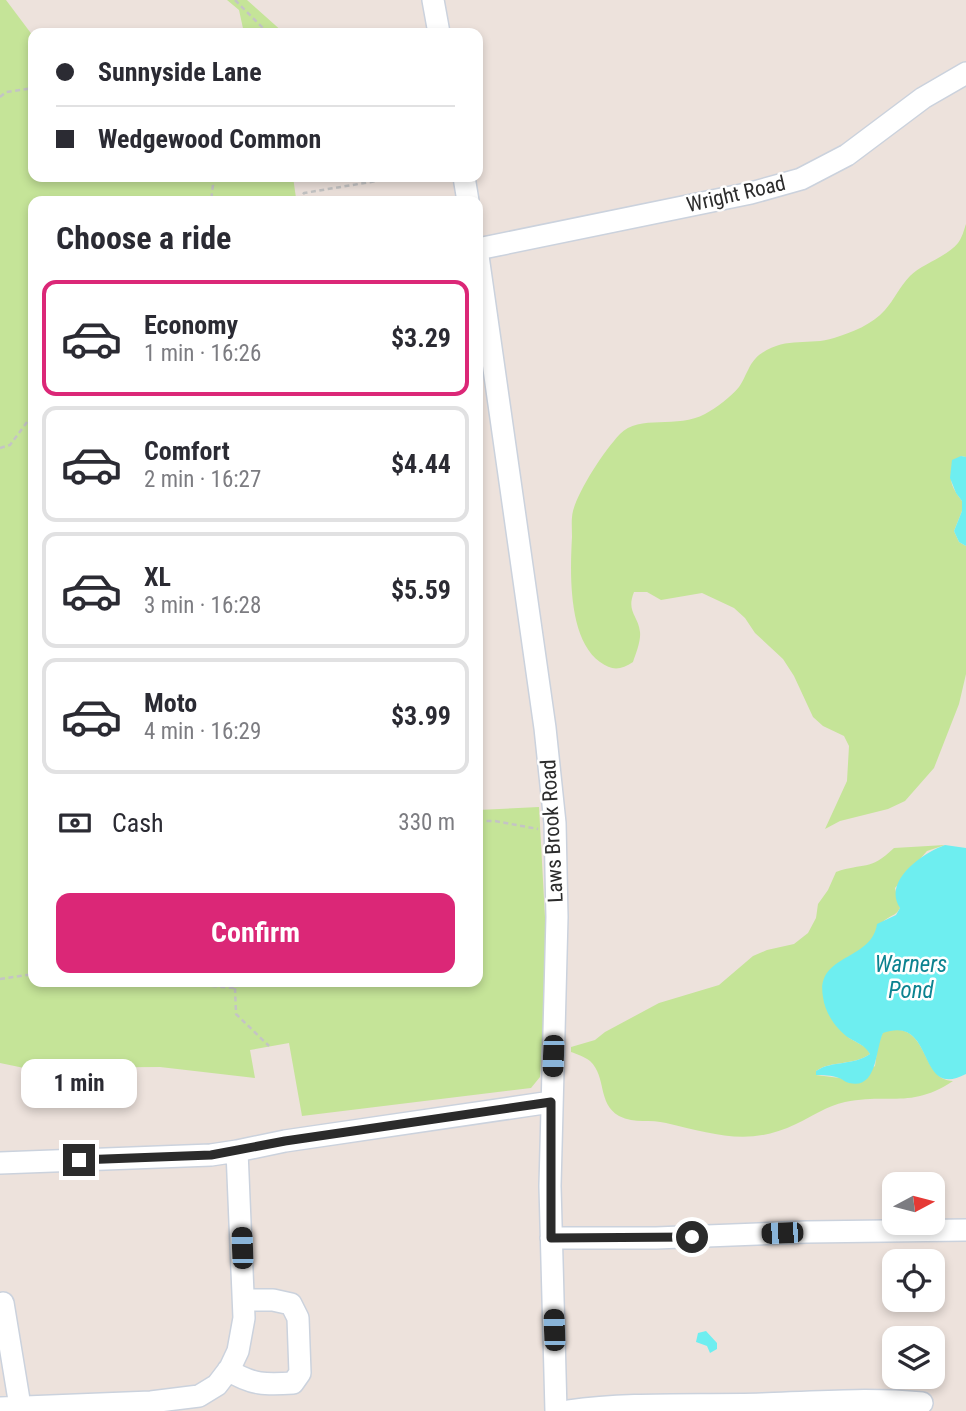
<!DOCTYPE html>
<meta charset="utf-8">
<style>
:root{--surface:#fff;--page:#f2f2f3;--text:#2b2b33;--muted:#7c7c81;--line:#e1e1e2;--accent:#db2777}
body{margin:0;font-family:"Roboto Condensed",sans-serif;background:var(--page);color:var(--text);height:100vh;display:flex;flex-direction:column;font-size:26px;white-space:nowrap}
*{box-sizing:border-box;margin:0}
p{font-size:23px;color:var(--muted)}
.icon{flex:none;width:38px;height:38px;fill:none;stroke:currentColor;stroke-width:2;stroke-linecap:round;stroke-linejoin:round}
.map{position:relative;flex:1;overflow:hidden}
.panel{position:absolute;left:28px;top:196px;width:455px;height:791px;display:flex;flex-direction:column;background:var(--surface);border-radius:14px;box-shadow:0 4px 10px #0003}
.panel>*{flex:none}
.hud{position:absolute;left:28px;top:28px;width:455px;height:154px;border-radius:14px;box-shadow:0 4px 10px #0003;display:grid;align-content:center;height:154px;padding:0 28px;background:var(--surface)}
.needle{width:46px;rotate:83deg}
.buttons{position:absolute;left:882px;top:1172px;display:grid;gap:14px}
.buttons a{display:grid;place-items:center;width:63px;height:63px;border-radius:14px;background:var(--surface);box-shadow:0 4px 10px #0003;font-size:35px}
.end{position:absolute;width:32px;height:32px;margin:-16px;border:9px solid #2b2b2b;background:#fff;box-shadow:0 0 0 4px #fff}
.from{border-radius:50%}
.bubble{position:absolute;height:49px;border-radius:14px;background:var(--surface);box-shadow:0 4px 10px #0003;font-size:23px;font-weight:700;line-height:49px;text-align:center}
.car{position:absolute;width:21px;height:42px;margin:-21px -10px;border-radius:9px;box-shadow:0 0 5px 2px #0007;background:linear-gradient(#222 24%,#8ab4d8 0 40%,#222 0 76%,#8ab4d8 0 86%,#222 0)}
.hud b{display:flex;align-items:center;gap:24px;height:66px;font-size:26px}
.hud b+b{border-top:2px solid var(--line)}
.hud i{width:18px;height:18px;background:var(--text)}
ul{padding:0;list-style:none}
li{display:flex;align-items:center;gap:21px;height:116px;margin:0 14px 10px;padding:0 14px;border:4px solid var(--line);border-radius:14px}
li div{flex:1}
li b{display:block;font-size:26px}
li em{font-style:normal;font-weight:700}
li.on{border-color:var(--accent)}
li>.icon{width:63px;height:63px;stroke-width:1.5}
h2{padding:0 28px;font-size:32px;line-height:84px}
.pay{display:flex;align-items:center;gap:18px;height:77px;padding:0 28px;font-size:26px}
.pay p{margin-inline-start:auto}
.action{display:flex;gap:14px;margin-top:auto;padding:14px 28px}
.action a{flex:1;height:80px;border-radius:14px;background:var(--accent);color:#fff;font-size:28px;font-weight:700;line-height:80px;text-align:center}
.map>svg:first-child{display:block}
.green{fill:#c5e498}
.water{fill:#6eeef0}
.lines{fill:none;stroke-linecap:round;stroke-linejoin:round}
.minor-casing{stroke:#cbd2dd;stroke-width:24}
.path{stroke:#c4c4c4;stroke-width:2.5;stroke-dasharray:5 3.5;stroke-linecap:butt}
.minor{stroke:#fff;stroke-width:21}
.route{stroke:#2b2b2b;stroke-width:9}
.labels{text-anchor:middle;stroke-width:5;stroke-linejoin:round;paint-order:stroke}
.street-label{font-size:21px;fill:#2b2b2b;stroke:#fff}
.water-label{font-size:23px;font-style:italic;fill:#0c8390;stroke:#fff}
</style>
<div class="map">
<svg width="966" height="1411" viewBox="0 0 966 1411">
<rect width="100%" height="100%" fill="#ede2dc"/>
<!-- green -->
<path class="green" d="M0,0h6l27,36v141h260l3,21 45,-2 1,5h-309v781h445v-172l61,-3 8,147 -7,123 -9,11 -229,28 -13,-73 -39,7 5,28 -95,-11 -136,1 -24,-5z
M227,0h20l37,33h-40l-5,-23z
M966,224v233l-5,-1c-14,18 -13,27 1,45v10l-8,20 5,11 7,4v128l-7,30 -25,64 -29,33 -17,8 -48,12 -15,8 22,-48 2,-35 -5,-10 -21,-10 -10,-9 -19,-41 -11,-17 -28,-26 -10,-15 -11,-10 -32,-15 -41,7 -14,-8h-13c-8,20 4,23 6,40 1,9 -4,21 -7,30 -12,8 -21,9 -33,0 -32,-23 -30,-89 -28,-125 0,-9 -1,-18 1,-26 6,-22 31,-60 47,-77 19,-20 58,-5 85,-20 11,-6 26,-17 34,-27 8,-11 10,-26 23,-34 26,-17 47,-7 72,-15 18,-6 38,-13 51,-28 9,-10 15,-24 25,-34 12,-12 38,-20 48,-33 4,-5 6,-13 8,-19z
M945,845l-18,6 -32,37 5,20c-4,7 -6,6 -12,10 -9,5 -11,15 -16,22 -15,19 -34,14 -49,42l26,56 18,10 3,6c-17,12 -38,6 -54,17v4l24,3 10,5 25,-17 3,-22 5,-12c47,-15 36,48 70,49 -42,28 -64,12 -108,21 -18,4 -32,14 -49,22 -47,23 -82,10 -130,-1 -15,-4 -31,1 -47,-7 -22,-13 -12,-39 -29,-55 -5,-4 -13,-7 -19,-9v-5l24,-7 10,-8 54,-29 60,-18 34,-29 14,-6 27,-6 14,-11 8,-15 2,-14 10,-14 8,-18c28,-10 33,0 58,-24z"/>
<!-- water -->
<path class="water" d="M961,456l5,1v89l-7,-4 -5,-11 8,-20v-10l-6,-8 -6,-15 2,-18z
M945,845l21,3v226c-51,27 -29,-60 -83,-41 -8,16 -5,57 -34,50 -4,-1 -7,-4 -10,-5 -8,-3 -16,-3 -23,-3v-4c17,-11 37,-5 54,-17 -5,-9 -13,-11 -21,-16 -13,-9 -24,-25 -26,-41 -8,-43 49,-36 54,-73l19,-9 4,-7c-18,-27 23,-55 45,-63z
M706,1331l11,12v6l-7,4 -3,-7 -11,-4 2,-9z"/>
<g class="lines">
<!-- minor casing -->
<g class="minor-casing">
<path id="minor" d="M433,0l6,33
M464,177l4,24
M478,249l273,-56 50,-14 46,-24 76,-57 43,-25
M478,256l67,472 10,95 2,94 -7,269 6,225
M0,1163l211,-8 26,-4
M551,1238h105l150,-6 160,-2
M3,1303l17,103
M228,1370c24,15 38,15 65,13l7,-10 -2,-55 -7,-14 -18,-4h-29
M0,1408l151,-6 48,-6 18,-11 13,-17 8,-17 6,-33 -7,-167 48,-10 266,-39
M569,1411c64,-9 129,-5 193,-7 53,-2 106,-6 160,-1"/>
</g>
<!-- path -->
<path class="path" d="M235,0l33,33
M0,97l6,-5 27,-4
M210,177l3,8 -2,16
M298,201l6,-8 97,-16
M0,448l10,-3 23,-31
M478,821h17l43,8
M0,979l33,-5
M161,982l74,6 7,-6
M235,988l1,26 33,32"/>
<!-- minor -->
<use href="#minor" class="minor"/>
</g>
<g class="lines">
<!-- route -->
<path class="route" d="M79,1160l132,-5 74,-14 266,-39v136l141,-1"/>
</g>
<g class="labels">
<!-- street labels -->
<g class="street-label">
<text transform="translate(736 194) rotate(-13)" y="7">Wright Road</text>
<text transform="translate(552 831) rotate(-93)" y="7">Laws Brook Road</text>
</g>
<!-- water labels -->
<g class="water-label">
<text x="911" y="972">Warners<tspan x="911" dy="26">Pond</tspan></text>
</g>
</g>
</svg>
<div class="buttons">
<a><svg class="needle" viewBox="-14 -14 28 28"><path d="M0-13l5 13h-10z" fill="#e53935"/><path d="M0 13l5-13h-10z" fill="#7c7c81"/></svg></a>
<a><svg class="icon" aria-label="locate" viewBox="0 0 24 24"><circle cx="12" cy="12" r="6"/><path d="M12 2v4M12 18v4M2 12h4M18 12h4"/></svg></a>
<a><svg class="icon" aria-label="layers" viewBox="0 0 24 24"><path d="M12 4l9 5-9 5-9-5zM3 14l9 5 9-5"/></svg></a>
</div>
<i class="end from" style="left:692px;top:1237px"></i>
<i class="end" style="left:79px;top:1160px"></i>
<div class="bubble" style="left:21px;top:1059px;width:116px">1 min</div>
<i class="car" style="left:553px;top:1056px;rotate:182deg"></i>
<i class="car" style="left:782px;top:1233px;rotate:268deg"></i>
<i class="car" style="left:242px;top:1248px;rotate:358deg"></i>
<i class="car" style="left:554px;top:1330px;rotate:358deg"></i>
<div class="hud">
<b><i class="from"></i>Sunnyside Lane</b>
<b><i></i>Wedgewood Common</b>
</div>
<section class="panel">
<h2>Choose a ride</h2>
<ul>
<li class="on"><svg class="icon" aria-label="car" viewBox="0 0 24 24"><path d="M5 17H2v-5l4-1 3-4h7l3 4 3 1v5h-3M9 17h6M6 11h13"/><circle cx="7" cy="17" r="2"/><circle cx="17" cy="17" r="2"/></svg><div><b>Economy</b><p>1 min · 16:26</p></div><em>$3.29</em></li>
<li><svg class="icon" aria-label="car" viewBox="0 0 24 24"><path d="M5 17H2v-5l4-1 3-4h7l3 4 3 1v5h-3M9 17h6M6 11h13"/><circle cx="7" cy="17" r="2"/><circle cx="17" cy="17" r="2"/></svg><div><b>Comfort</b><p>2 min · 16:27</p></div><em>$4.44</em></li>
<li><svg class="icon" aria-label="car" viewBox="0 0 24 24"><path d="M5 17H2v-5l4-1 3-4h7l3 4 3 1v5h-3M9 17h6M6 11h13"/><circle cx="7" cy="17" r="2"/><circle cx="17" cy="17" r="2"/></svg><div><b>XL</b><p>3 min · 16:28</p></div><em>$5.59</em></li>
<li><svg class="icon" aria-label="car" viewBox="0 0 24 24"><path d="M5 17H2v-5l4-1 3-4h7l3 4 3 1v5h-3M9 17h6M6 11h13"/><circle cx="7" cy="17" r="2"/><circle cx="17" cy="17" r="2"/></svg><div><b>Moto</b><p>4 min · 16:29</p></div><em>$3.99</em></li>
</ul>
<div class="pay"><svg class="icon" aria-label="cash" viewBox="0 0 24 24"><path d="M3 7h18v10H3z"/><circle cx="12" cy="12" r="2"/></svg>Cash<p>330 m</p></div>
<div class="action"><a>Confirm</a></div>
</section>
</div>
